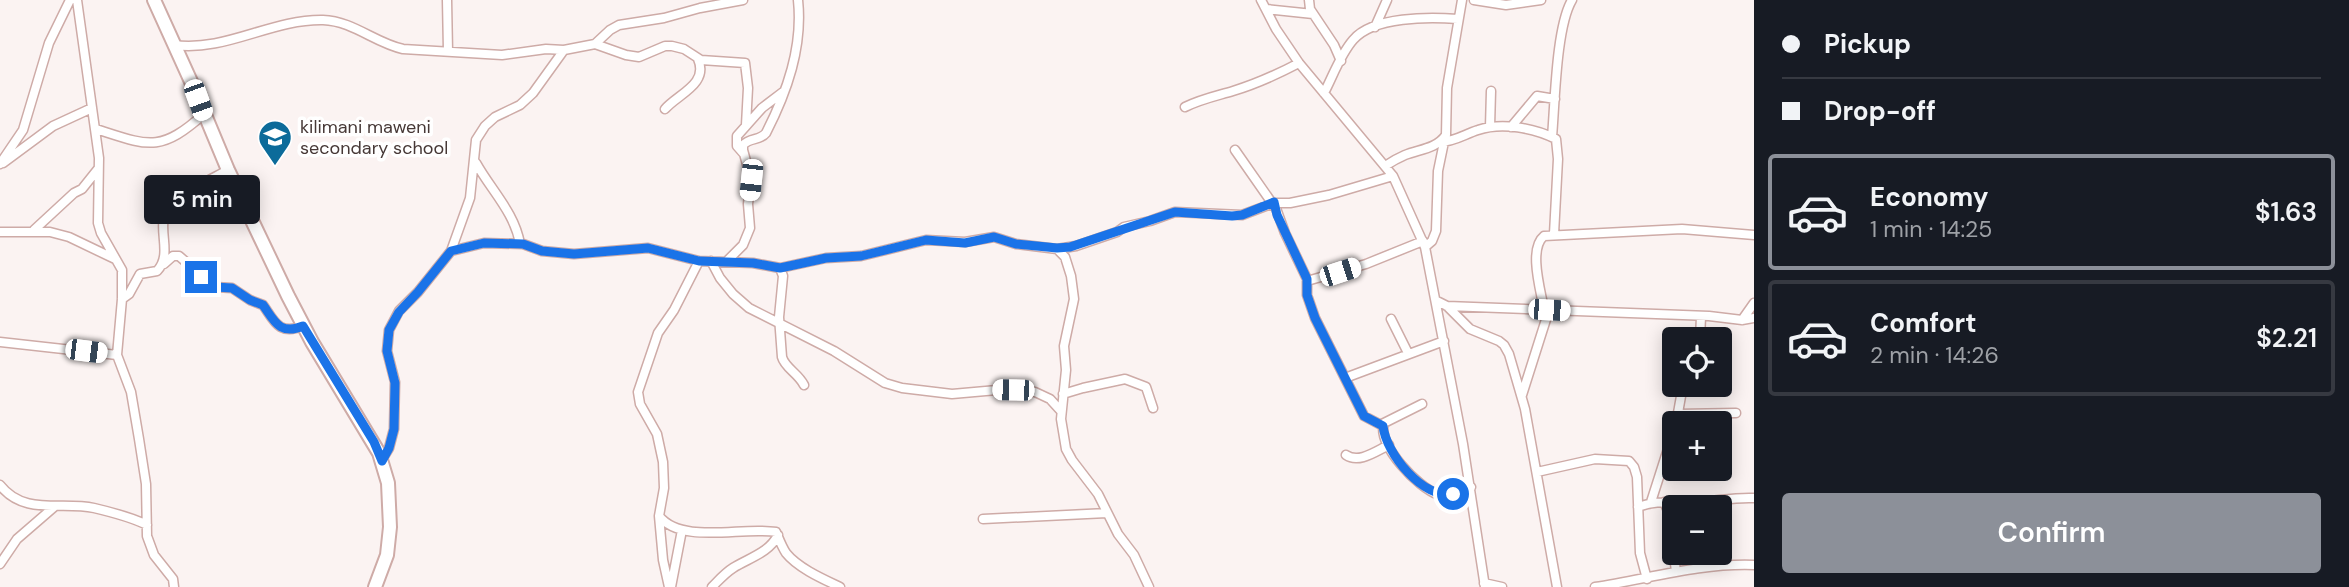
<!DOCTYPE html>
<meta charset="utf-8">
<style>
:root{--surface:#171b24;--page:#242831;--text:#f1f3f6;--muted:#9ea1a6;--line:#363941;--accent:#8c9099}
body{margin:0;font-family:"DM Sans",sans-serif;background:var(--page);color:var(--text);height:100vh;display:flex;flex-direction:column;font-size:26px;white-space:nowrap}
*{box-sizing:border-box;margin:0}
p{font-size:23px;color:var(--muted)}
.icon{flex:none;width:38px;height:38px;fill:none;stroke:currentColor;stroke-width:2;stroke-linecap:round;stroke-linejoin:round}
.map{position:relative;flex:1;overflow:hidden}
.drawer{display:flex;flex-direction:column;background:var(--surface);width:595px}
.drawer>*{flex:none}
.banner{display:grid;align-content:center;height:154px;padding:0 28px;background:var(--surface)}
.controls{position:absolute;left:1662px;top:327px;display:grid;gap:14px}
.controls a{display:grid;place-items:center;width:70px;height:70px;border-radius:7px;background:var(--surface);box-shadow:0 4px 18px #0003;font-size:35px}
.end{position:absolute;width:32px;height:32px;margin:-16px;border:9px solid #1a73e8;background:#fff;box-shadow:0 0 0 4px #fff}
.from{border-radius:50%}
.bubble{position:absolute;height:49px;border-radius:7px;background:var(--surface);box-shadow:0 4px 18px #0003;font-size:23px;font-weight:600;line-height:49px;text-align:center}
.car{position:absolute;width:21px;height:42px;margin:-21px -10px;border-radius:9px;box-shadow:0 0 5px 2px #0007;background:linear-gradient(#fff 24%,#345 0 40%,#fff 0 76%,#345 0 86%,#fff 0)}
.banner b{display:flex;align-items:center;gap:24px;height:66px;font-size:26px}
.banner b+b{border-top:2px solid var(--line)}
.banner i{width:18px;height:18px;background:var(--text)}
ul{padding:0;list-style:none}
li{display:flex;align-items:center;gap:21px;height:116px;margin:0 14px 10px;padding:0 14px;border:4px solid var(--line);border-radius:7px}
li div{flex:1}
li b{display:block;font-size:26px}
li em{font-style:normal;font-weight:600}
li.selected{border-color:var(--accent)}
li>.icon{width:63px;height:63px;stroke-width:1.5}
.cta{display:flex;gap:14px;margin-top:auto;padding:14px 28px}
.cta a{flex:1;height:80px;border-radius:7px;background:var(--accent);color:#fff;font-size:28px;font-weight:600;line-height:80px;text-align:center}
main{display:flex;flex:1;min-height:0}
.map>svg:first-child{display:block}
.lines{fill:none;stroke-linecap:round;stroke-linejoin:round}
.street-casing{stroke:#ceaba7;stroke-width:11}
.secondary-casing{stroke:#ceaba7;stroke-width:16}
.street{stroke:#fff;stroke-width:8}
.secondary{stroke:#fff;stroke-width:12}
.route{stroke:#1a73e8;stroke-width:9}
.labels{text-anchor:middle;stroke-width:7;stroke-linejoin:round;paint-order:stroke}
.poi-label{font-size:18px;fill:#463836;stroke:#fff;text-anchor:start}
</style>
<main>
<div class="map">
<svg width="1754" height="587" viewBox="0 0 1754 587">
<rect width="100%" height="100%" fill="#fbf3f2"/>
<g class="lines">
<!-- street casing -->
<g class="street-casing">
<path id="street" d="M77,0l22,158 -1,65 3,10 21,37v29l-5,56 14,37 8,47 7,45 1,52 7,19 19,24 1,8
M447,0l1,51
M1261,0l15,29 23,34 94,113 32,71 38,197 22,143
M1309,0l1,9 24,36 7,16
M1474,0l32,5 35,-5
M1266,9l47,5
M1375,27l12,-27
M595,44l31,11 13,2 26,-11h7l12,3 17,11 44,3 3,25 -2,37
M174,45c52,7 97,-26 149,-25 30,1 52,23 80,29l99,6 44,-6 18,1
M1324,93c9,-17 16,-38 29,-53 20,-24 77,-23 105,-21
M1185,107c16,-8 31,-11 48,-16 23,-7 45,-17 66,-28
M665,109c13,-15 44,-25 33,-50
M1490,127l1,-36
M1511,127l26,-31 18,3
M96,129c53,17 64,24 108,-15
M1552,137c3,-34 4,-110 20,-137
M1440,142c14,0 25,-8 38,-12 24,-8 56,-2 78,9l2,20 -4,75
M1235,150l37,53
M744,154l-7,-8v-10l25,-28 21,-16
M3,163l50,-37 39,-18
M476,163c15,27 39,50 44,81
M0,164l23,-34 26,-87 21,-43
M1385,166c6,-4 13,-8 20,-11 15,-6 31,-6 41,-20l1,-47 15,-88
M1274,203l11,30 22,46v16l8,23 49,98 19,10
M34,230l40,-37 8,-4 16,-20
M0,232h50l19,5 46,22
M1425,247l7,-6 4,-10 2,-60 6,-29
M1057,249l19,-3 41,-14 7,-5 26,-6 25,-9 67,3 32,-12h16l39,-8 64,-19
M451,251l19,-53 6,-58 9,-14 10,-9 25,-12 13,-12 31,-43 31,-6 15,-14 9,-5 45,-7 36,-10 43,-8
M699,261l-25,49 -16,23 -20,59 2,12 17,30 6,28 1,26 -5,28c23,29 84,10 117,16 3,7 6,15 10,21 12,15 37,26 54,34
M711,261l9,17 13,16 16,14 85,43 51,32 17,5 50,6 45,-4 38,2 15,7 11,12
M727,261l16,-16 7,-17 -2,-24 3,-25 -8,-29v-5c7,-8 17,-4 23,-12 21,-41 37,-86 32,-133
M164,264l9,-8h6l36,31 17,1 18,12 13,5c11,15 15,31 40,21
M780,268l3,8 -4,41 3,40c3,11 16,16 22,28
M1307,281l59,-17 57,-23
M122,299l7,-5 11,-20 17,-3c17,-18 -2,-43 11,-62 10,-15 44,-30 60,-39
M1437,301l10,5 23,23 29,12 5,4 5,9 16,55 32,178
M1447,306l262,10 33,4 12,-2
M1544,310c-3,-19 -16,-61 0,-74l138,-7 72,6
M1391,319l17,34
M1742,320l12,-17
M1700,340l1,-24
M0,342l117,13
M1345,378l99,-37
M1063,394l20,-6 42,-9 21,8 7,21
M1522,395l27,-85
M1422,404l-38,19c-7,22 34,65 55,72 10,3 22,-5 32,-8
M1678,414l58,-1
M1676,424l7,-39
M1346,455c13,9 30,-4 43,-10
M381,461l8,-13 5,-19 1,-47 -8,-31 2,-21 10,-19 19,-19 33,-41 33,-8 39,1 19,7 32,3 74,-6 51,13 54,2 27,5 46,-10 35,-2 65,-16 39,2 29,-5 22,7 41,5 8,8 6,19 3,23 -10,47 2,24 -5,49 5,30 6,11 26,34 20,40 16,21 15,32
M1537,472l58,-13 34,2 5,6 3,10 3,76 7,26
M0,485c24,31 62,16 94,23 17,4 37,9 53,17
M1651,502l24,-75
M1664,502l5,11 7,59
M1638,507c20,-8 39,-3 60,-5 19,-1 37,-5 56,-4
M659,516l4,44 6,27
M983,519l124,-6
M0,564l17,-25 37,-32
M1484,583l18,4
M671,587l11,-57
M712,587c7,-7 13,-14 21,-19 16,-10 36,-15 45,-33
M1595,587c53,-8 105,-24 159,-22"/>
</g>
<!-- secondary casing -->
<g class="secondary-casing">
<path id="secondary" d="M154,0l39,86 35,84 60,126 24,46 67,111 9,30 2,44 -3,28 -12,32"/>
</g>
<!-- street -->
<use href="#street" class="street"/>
<!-- secondary -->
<use href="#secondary" class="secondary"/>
</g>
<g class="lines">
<!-- route -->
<path class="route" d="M201,277l14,10 17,1 18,12 13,5c11,15 16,31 40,21l71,116 8,19 7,-13 5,-19 1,-46 -8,-32 2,-21 10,-18 19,-20 33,-41 33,-8 39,1 19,7 32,3 74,-6 51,13 54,2 27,5 46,-10 35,-2 65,-16 39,3 29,-6 22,7 41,4 13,-1 105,-35 57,4 10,-1 32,-13 3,13 30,64v16l8,23 49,98 19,10c3,28 41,74 70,68"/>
</g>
<!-- icons -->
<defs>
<g id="school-pin" transform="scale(1.75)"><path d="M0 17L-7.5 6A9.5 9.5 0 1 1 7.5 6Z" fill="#0c6b9a" stroke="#fff"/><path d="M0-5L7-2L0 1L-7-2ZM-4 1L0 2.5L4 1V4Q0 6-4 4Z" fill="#fff"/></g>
</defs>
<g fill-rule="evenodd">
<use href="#school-pin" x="275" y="137"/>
</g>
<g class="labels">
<!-- poi labels -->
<g class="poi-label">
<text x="300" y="133">kilimani maweni<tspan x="300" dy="21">secondary school</tspan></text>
</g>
</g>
</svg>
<div class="controls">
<a><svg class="icon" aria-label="locate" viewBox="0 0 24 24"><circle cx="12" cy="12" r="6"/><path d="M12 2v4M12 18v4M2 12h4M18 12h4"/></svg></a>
<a>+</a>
<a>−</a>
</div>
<i class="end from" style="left:1453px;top:494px"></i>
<i class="end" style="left:201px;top:277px"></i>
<div class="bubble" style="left:144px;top:175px;width:116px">5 min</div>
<i class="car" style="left:198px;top:100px;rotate:160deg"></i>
<i class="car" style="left:751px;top:180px;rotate:186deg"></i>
<i class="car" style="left:1340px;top:272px;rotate:72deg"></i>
<i class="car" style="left:1549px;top:310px;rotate:93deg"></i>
<i class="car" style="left:86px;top:351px;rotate:97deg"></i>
<i class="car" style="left:1013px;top:390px;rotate:271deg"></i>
</div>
<section class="drawer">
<div class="banner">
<b><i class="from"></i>Pickup</b>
<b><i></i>Drop-off</b>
</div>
<ul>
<li class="selected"><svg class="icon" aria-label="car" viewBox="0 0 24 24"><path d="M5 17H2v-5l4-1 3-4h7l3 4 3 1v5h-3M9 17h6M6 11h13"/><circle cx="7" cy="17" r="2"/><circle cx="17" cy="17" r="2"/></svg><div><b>Economy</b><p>1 min · 14:25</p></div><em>$1.63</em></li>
<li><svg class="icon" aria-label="car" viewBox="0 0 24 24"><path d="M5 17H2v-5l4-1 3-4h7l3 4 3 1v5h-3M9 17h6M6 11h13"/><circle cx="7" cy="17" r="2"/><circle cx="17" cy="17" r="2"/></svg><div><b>Comfort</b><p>2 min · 14:26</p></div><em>$2.21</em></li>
</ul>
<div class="cta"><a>Confirm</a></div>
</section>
</main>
